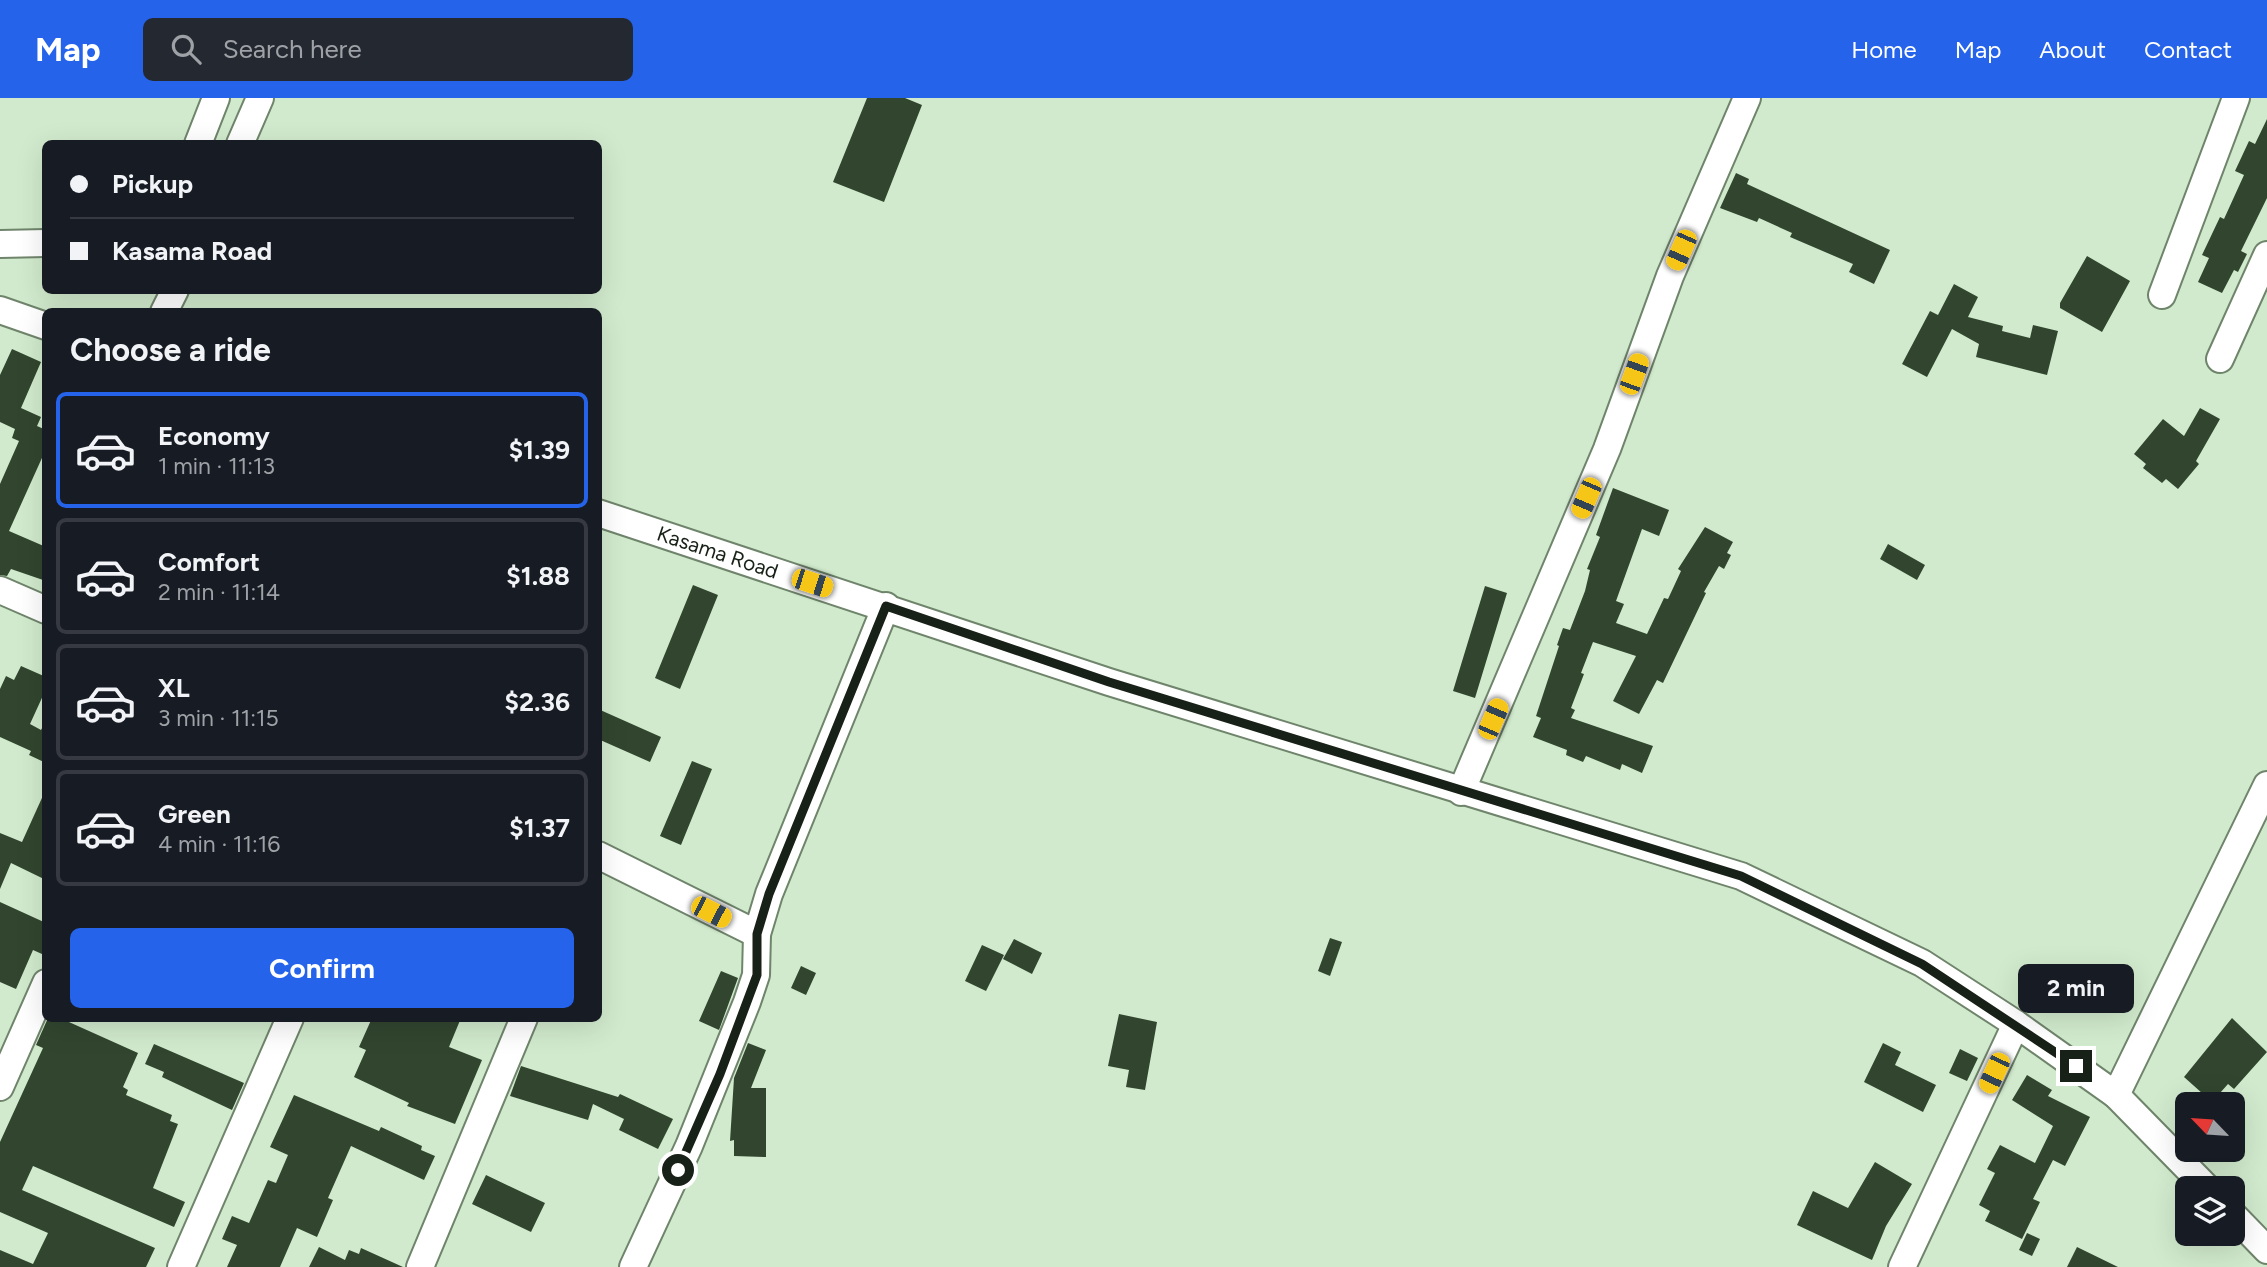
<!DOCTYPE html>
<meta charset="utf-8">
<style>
:root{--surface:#171b24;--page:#242831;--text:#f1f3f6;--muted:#9ea1a6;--line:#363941;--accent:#2563eb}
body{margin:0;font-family:Figtree,sans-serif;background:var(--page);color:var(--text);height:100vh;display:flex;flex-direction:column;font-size:26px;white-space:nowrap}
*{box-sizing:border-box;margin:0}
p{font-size:23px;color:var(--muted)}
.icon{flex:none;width:38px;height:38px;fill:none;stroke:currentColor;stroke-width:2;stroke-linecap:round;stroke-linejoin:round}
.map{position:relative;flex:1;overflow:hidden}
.drawer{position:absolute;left:42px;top:210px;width:560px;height:714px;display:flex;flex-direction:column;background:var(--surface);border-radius:10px;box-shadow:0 7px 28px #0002}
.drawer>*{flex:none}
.top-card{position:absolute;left:42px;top:42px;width:560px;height:154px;border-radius:10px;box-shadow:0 7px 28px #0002;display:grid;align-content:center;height:154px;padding:0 28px;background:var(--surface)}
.needle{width:46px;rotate:295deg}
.controls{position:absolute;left:2175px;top:994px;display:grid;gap:14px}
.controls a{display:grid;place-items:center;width:70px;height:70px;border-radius:10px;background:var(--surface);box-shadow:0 7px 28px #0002;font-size:35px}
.end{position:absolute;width:32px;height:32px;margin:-16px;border:9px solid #182117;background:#fff;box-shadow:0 0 0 4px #fff}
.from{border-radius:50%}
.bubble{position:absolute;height:49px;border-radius:10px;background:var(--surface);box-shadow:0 7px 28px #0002;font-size:23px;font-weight:700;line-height:49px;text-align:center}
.car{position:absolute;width:21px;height:42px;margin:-21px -10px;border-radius:9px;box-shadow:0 0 5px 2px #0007;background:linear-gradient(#f5c518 24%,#345 0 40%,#f5c518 0 76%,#345 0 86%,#f5c518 0)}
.top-card b{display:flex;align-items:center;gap:24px;height:66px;font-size:26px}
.top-card b+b{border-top:2px solid var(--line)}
.top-card i{width:18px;height:18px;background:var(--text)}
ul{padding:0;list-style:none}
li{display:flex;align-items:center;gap:21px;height:116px;margin:0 14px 10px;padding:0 14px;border:4px solid var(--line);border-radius:10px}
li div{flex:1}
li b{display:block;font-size:26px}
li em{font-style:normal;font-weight:700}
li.active{border-color:var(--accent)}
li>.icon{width:63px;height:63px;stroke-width:1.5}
h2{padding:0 28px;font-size:32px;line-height:84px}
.primary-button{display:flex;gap:14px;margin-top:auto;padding:14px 28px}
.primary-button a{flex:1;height:80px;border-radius:10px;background:var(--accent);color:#fff;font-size:28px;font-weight:700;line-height:80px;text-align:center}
header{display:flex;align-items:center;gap:42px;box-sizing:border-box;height:98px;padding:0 35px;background:var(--accent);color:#fff}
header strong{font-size:33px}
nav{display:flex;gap:38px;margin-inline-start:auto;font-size:24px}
.search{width:490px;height:63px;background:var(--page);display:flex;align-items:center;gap:18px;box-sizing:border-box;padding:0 24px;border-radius:10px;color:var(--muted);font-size:26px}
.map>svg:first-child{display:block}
.building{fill:#32462f}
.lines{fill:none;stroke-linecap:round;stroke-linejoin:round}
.minor-casing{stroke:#6f856b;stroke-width:30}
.minor{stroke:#fff;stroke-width:26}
.route{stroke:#182117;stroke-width:9}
.labels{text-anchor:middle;stroke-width:7;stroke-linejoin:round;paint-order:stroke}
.street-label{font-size:21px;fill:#182117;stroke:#d1eacd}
</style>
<header>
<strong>Map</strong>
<div class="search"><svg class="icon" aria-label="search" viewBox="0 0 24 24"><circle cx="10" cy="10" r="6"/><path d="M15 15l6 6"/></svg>Search here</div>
<nav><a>Home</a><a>Map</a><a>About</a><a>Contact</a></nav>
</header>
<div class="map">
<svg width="2267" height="1169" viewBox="0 0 2267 1169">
<rect width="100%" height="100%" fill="#d1eacd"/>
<!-- building -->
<path class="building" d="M867,0h38l17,7 -38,97 -51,-20z
M2267,21v79l-26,53 6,3 -9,18 -4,-2 -12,23 -24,-11 11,-24 -7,-3 18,-38 4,2 20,-44 -9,-4 14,-30 6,3z
M1736,75l13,6 -2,5 143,66 -16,34 -25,-12 4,-8 -63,-27 2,-4 -33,-15 -2,4 -37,-14z
M2087,158l43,25 -28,51 -42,-24v-5z
M1954,186l24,13 -10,20 35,9 -1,5 28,7 3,-13 25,6 -11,44 -71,-18 3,-13 -27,-15 -25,48 -25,-13 28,-53 8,4z
M12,251l29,13 -20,46 20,9 -4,9 9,4v19l-37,82 37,16v34l-35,-12 -4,7 -7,-1v-91l19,-43 -7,-3 3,-9 -15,-7v-47z
M2200,310l20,11 -24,42 3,3 -21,25 -12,-10 -4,4 -19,-15 3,-4 -12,-10 29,-35 21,17z
M1613,390l56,22 -10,26 -17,-7 -26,72 8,3 -8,19 31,11 17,-36 4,1 13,-28 -3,-2 27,-42 28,15 -6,11 4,2 -7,14 -5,-3 -15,26 2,1 -43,90 -6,-3 -18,34 -26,-13 23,-45 -43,-14 -12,31 3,1 -13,34 4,2 -4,8 82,28 -11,27 -20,-9 -2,6 -34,-14 -3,6 -17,-7 1,-5 -34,-13 8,-19 -5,-2 23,-70 -2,-1 6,-17 7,2 15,-39 5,-21 -3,-1 13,-32 -4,-2z
M1888,446l37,21 -8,15 -37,-21z
M693,487l25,10 -38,94 -25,-11z
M1485,488l22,7 -32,105 -22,-7z
M21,568l25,11v12l-16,35 11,6 5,-9v42l-17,-8 2,-4 -31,-14v-48l6,-13 8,4z
M598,611l63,28 -11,25 -52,-23z
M692,663l20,8 -31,76 -21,-9z
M46,691v91l-35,-17 -11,26v-56l22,9z
M0,804l46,21v22l-4,9 -9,-4 -17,39 -16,-7z
M1330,840l12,4 -12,34 -12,-5z
M1014,841l28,14 -10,21 -29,-15z
M982,847l22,10 -18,36 -21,-10z
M801,868l15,7 -10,22 -15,-7z
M721,873l17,7 -19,52 -20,-9z
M1119,916l38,8 -12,68 -19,-3 3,-17 -21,-4z
M48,920h12l78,35 -15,34 5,3 -2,5 46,20 -2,6 8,3 -25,64 32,14 -11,25 -141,-61 -11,24 133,58 -9,19h-146v-17l33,14 15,-31 -48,-21v-70l43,-94 -7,-3z
M372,920h89l-12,29 33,13 -27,64 -48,-18 2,-3 -55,-26 12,-27 -7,-3z
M2232,920l35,34 -33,37 -6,-5 -16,18 -28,-25z
M748,945l18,7 -15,38h15v69l-32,-1v-16l-4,1 4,-63z
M1883,945l18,9 -6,13 41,20 -13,27 -59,-30z
M154,946l90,39 -12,27 -70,-33 2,-5 -19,-8z
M1960,951l18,9 -11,23 -18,-8z
M521,968l97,31 2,-3 53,25 -15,30 -39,-19 5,-11 -31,-15 -5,16 -78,-24z
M2027,977l25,15 -4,6 42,21 -25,49 -12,-6 -20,39 7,3 -18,37 -37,-18 5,-10 -11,-6 16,-32 -8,-4 13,-24 35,18 18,-37 -41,-26z
M294,997l85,36 2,-4 41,19 -1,4 14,6 -11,24 -73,-34 -23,52 5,2 -16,37 -20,-9 -17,39h-53l10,-22 -15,-6 10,-23 17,7 19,-43 8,3 12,-28 -18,-8z
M1875,1064l37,22 -26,42 -14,34 -75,-35 16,-34 35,17z
M486,1077l59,28 -14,29 -59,-28z
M2027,1135l13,6 -8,17 -13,-6z
M319,1149l26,13 4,-10 10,4 2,-6 42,19h-94z
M2077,1149l41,20h-51z"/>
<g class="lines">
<!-- minor casing -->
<g class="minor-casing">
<g id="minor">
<path d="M198,46l18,-46"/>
<path d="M240,46l20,-46"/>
<path d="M0,146l46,-1"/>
<path d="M2162,197l74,-197"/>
<path d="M0,212l46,16"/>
<path d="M164,214l11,-22"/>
<path d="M2220,261l47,-104"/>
<path id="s1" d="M598,415l511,169 632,194 181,87 94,61 100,71 91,93"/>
<path d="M0,492l46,20"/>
<path d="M1461,694l146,-343 63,-173 77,-178"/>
<path d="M598,757l159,79"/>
<path d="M0,989l46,-104"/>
<path d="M2116,997l151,-310"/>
<path d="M2233,1117l34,35"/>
<path d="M181,1169l109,-249"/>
<path d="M420,1169l104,-249"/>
<path d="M633,1169l56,-121 58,-144 9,-27 1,-41 12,-40 117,-288"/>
<path d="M1902,1169l114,-243"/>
</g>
</g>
<!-- minor -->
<use href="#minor" class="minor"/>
</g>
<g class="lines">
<!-- route -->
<path class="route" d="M678,1072l42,-96 37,-99v-41l12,-40 117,-288 223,76 632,194 181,88 154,102"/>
</g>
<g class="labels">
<!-- street labels -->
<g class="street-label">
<text dy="7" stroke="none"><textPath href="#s1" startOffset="126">Kasama Road</textPath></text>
</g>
</g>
</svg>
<div class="controls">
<a><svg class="needle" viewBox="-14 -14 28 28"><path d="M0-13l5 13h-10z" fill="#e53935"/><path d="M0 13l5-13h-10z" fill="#9ea1a6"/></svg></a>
<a><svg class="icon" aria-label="layers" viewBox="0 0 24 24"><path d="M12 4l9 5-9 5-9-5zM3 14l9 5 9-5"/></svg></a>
</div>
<i class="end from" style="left:678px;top:1072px"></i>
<i class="end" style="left:2076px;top:968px"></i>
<div class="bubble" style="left:2018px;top:866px;width:116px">2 min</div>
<i class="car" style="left:1681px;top:152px;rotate:204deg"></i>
<i class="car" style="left:1634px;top:276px;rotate:20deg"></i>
<i class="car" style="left:1586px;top:400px;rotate:203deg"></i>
<i class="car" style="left:812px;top:485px;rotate:108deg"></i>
<i class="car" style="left:1493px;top:621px;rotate:23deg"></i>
<i class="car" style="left:711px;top:814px;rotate:117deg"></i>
<i class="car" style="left:1994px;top:975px;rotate:205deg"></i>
<div class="top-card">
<b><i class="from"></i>Pickup</b>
<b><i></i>Kasama Road</b>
</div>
<section class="drawer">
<h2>Choose a ride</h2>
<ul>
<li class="active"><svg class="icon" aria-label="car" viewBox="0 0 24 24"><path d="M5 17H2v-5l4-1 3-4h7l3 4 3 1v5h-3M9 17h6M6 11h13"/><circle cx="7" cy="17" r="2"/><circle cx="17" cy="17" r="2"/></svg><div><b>Economy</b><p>1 min · 11:13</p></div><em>$1.39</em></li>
<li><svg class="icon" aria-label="car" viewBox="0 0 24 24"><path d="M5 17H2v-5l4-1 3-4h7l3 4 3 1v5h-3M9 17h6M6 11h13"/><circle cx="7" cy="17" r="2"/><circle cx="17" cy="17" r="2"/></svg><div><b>Comfort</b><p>2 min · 11:14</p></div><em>$1.88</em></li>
<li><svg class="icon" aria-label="car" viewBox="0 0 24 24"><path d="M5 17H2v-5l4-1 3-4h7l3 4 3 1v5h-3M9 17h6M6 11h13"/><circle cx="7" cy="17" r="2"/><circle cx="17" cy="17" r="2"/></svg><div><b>XL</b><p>3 min · 11:15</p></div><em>$2.36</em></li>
<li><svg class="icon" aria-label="car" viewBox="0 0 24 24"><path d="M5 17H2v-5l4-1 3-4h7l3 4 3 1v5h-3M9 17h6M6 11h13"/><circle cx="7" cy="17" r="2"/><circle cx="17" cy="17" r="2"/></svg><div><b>Green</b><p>4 min · 11:16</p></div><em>$1.37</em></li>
</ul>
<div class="primary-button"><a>Confirm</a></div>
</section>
</div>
